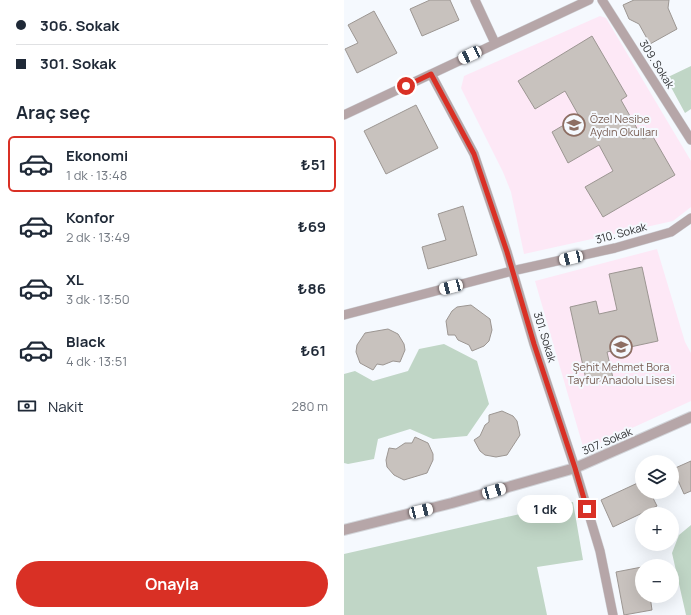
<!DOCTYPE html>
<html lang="tr">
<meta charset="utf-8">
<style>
:root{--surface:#fff;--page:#f6f6f7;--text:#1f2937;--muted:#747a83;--line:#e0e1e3;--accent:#d93025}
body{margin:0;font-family:Manrope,sans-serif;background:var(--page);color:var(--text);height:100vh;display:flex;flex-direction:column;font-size:15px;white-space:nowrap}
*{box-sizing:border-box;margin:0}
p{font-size:13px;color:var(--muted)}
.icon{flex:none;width:22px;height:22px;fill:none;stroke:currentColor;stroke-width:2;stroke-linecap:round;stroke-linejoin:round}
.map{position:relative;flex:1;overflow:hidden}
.details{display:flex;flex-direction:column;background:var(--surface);width:344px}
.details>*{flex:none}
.banner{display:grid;align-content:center;height:88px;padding:0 16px;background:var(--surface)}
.buttons{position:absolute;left:291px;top:455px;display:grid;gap:8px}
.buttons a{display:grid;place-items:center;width:44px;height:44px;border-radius:50%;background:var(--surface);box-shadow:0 4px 16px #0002;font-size:20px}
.end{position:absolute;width:18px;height:18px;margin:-9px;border:5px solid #d93025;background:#fff;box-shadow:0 0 0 2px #fff}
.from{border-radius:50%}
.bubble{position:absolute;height:28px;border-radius:14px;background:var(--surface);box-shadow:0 4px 16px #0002;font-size:13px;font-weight:700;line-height:28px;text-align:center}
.car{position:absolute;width:12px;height:24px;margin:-12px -6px;border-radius:5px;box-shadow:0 0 3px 1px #0007;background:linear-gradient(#fff 24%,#345 0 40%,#fff 0 76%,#345 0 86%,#fff 0)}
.banner b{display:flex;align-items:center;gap:14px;height:38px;font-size:15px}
.banner b+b{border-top:1px solid var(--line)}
.banner i{width:10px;height:10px;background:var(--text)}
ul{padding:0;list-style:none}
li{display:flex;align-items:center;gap:12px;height:56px;margin:0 8px 6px;padding:0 8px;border:2px solid transparent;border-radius:6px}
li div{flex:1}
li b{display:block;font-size:15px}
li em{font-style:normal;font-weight:700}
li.active{border-color:var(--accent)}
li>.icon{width:36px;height:36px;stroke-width:1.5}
h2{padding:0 16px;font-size:18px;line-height:48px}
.pay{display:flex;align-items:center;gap:10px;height:44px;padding:0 16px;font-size:15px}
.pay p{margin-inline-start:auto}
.primary-button{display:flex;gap:8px;margin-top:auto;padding:8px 16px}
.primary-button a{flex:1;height:46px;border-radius:24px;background:var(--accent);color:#fff;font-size:16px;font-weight:700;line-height:46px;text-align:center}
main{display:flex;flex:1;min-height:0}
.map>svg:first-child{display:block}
.education{fill:#fde8f6}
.green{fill:#c0d6c6}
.building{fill:#c8c2be;stroke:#9c9692}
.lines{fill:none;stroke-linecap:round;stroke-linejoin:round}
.minor-casing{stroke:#d2d5da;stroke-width:10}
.tertiary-casing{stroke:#d2d5da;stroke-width:12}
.minor{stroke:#b6a6a8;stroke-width:9}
.tertiary{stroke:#b6a6a8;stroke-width:10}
.route{stroke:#d93025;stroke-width:5}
.labels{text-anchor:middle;stroke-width:4;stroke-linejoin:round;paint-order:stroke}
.street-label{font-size:11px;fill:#303234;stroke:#f5f9fe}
.education-label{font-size:11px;fill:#785e54;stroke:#f5f9fe;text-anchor:start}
</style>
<main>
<section class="details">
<div class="banner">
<b><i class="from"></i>306. Sokak</b>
<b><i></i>301. Sokak</b>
</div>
<h2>Araç seç</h2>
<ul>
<li class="active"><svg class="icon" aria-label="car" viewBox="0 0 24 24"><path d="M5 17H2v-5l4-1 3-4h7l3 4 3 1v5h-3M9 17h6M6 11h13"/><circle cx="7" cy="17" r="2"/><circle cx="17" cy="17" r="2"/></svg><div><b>Ekonomi</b><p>1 dk · 13:48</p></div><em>₺51</em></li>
<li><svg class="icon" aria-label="car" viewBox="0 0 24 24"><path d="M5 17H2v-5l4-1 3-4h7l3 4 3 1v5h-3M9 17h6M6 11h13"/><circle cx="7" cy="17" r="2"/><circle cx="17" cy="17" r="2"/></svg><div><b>Konfor</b><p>2 dk · 13:49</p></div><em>₺69</em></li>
<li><svg class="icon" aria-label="car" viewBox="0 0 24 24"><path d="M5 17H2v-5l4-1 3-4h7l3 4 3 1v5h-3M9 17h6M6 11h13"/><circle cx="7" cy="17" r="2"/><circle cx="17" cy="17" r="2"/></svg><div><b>XL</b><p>3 dk · 13:50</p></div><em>₺86</em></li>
<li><svg class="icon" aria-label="car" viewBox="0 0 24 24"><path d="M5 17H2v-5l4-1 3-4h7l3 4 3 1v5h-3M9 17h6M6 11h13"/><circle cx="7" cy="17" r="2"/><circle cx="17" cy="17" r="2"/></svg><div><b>Black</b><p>4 dk · 13:51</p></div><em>₺61</em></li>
</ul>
<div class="pay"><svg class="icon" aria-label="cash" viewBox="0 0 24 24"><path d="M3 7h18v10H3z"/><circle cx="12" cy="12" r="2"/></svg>Nakit<p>280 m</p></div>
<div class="primary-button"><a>Onayla</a></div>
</section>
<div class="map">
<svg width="347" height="615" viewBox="0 0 347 615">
<rect width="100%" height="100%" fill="#f5f9fe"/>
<!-- education -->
<path class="education" d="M256,16l6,2 85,143v46l-18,14 -149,33 -13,-62 -8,-20 -42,-84 3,-12z
M313,249l28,93 6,11v48l-107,49 -49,-169z"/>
<!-- green -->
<path class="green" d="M347,66v43l-6,4 -19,-35z
M100,344l33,17 12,43 -22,32 -34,3 -23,-10 -32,10 -4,20 -26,5 -4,-1v-89l11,-3 18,10 35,-10 11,-22z
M229,502l10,58 -46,7 10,48h-203v-61z
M347,525v90h-5l-14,-62 7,-18z"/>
<!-- building -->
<path class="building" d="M86,0h20l9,20 -37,16 -12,-27z
M290,0h35l-1,8 9,21 -27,15 -11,-20 -10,-5 -6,-14z
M30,11l23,42 -40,20 -12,-24 13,-6 -10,-18z
M248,36l35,60 -6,4 22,39 9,-4 23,40 -72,42 -18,-30 28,-16 -14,-26 -31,18 -16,-31 27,-16 -14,-25 -30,18 -17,-28z
M72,105l22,43 -52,26 -22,-43z
M119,206l14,49 -49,14 -6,-22 24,-7 -8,-26z
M298,267l16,74 -51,11 6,26 -26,6 -17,-77 26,-6 3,13 18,-4 -8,-36z
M127,305l19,14 2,11 -3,11 -5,5 -12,5 -3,-6 -11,-5 -3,-5h-7l-2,-14 6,-10 5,-4z
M44,329l10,5 6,10 1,6 -5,12 -7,-1 -10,4 -6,-1 -4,6 -13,-7 -4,-11 1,-7 8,-12z
M158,411l11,5 4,5 3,14 -13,20 -11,2 -11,-2 -5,-4 -6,-11 6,-4 5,-11 4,-3v-7z
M71,437l13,6 5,11v6l-6,13 -23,7 -10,-5 -7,-8 -1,-7 3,-12 7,1 9,-6h7z
M347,461v30l-7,3 -11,-25z
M298,481v11h8l7,14 -44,21 -12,-27z
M298,567v29h8l2,14 -28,5 -8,-43z"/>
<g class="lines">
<!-- minor casing -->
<g class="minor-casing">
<path id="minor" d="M131,0l20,43
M258,0l89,140
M87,74l43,80 33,98 27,92 41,124 25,83 13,64
M0,115l245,-115
M0,315l168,-44 103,-23 56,-16 20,-14"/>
</g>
<!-- tertiary casing -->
<g class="tertiary-casing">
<path id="tertiary" d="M0,530l108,-27 123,-35 116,-51"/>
</g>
<!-- minor -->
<use href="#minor" class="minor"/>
<!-- tertiary -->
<use href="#tertiary" class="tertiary"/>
</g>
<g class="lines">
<!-- route -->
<path class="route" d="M62,86l25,-12 43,80 33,98 27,92 41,124 12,41"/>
</g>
<!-- icons -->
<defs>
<g id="school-ring" transform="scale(1.15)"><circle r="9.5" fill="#f5f9fe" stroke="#8d6e63" stroke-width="1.5"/><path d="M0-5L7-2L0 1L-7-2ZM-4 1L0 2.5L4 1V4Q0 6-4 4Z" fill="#8d6e63"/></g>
</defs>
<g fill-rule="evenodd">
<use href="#school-ring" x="230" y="125"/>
<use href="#school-ring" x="277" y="347"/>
</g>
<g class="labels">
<!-- street labels -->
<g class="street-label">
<text transform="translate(313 64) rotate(58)" y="4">309. Sokak</text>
<text transform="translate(277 233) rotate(-15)" y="4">310. Sokak</text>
<text transform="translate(201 337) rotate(73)" y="4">301. Sokak</text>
<text transform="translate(263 441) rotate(-23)" y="4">307. Sokak</text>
</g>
<!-- education labels -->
<g class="education-label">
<text x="246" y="123">Özel Nesibe<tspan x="246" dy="13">Aydın Okulları</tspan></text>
<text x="277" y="371" text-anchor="middle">Şehit Mehmet Bora<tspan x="277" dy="13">Tayfur Anadolu Lisesi</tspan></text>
</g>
</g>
</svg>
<div class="buttons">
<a><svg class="icon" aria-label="layers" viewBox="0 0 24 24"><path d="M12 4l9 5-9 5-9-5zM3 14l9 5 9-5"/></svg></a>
<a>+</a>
<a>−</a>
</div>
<i class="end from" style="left:62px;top:86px"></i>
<i class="end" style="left:243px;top:509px"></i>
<div class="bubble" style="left:173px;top:495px;width:56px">1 dk</div>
<i class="car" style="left:126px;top:55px;rotate:245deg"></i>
<i class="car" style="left:227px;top:258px;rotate:257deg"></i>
<i class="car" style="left:107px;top:287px;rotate:255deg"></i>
<i class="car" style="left:150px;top:491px;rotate:74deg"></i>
<i class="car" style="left:77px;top:511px;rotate:76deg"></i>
</div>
</main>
